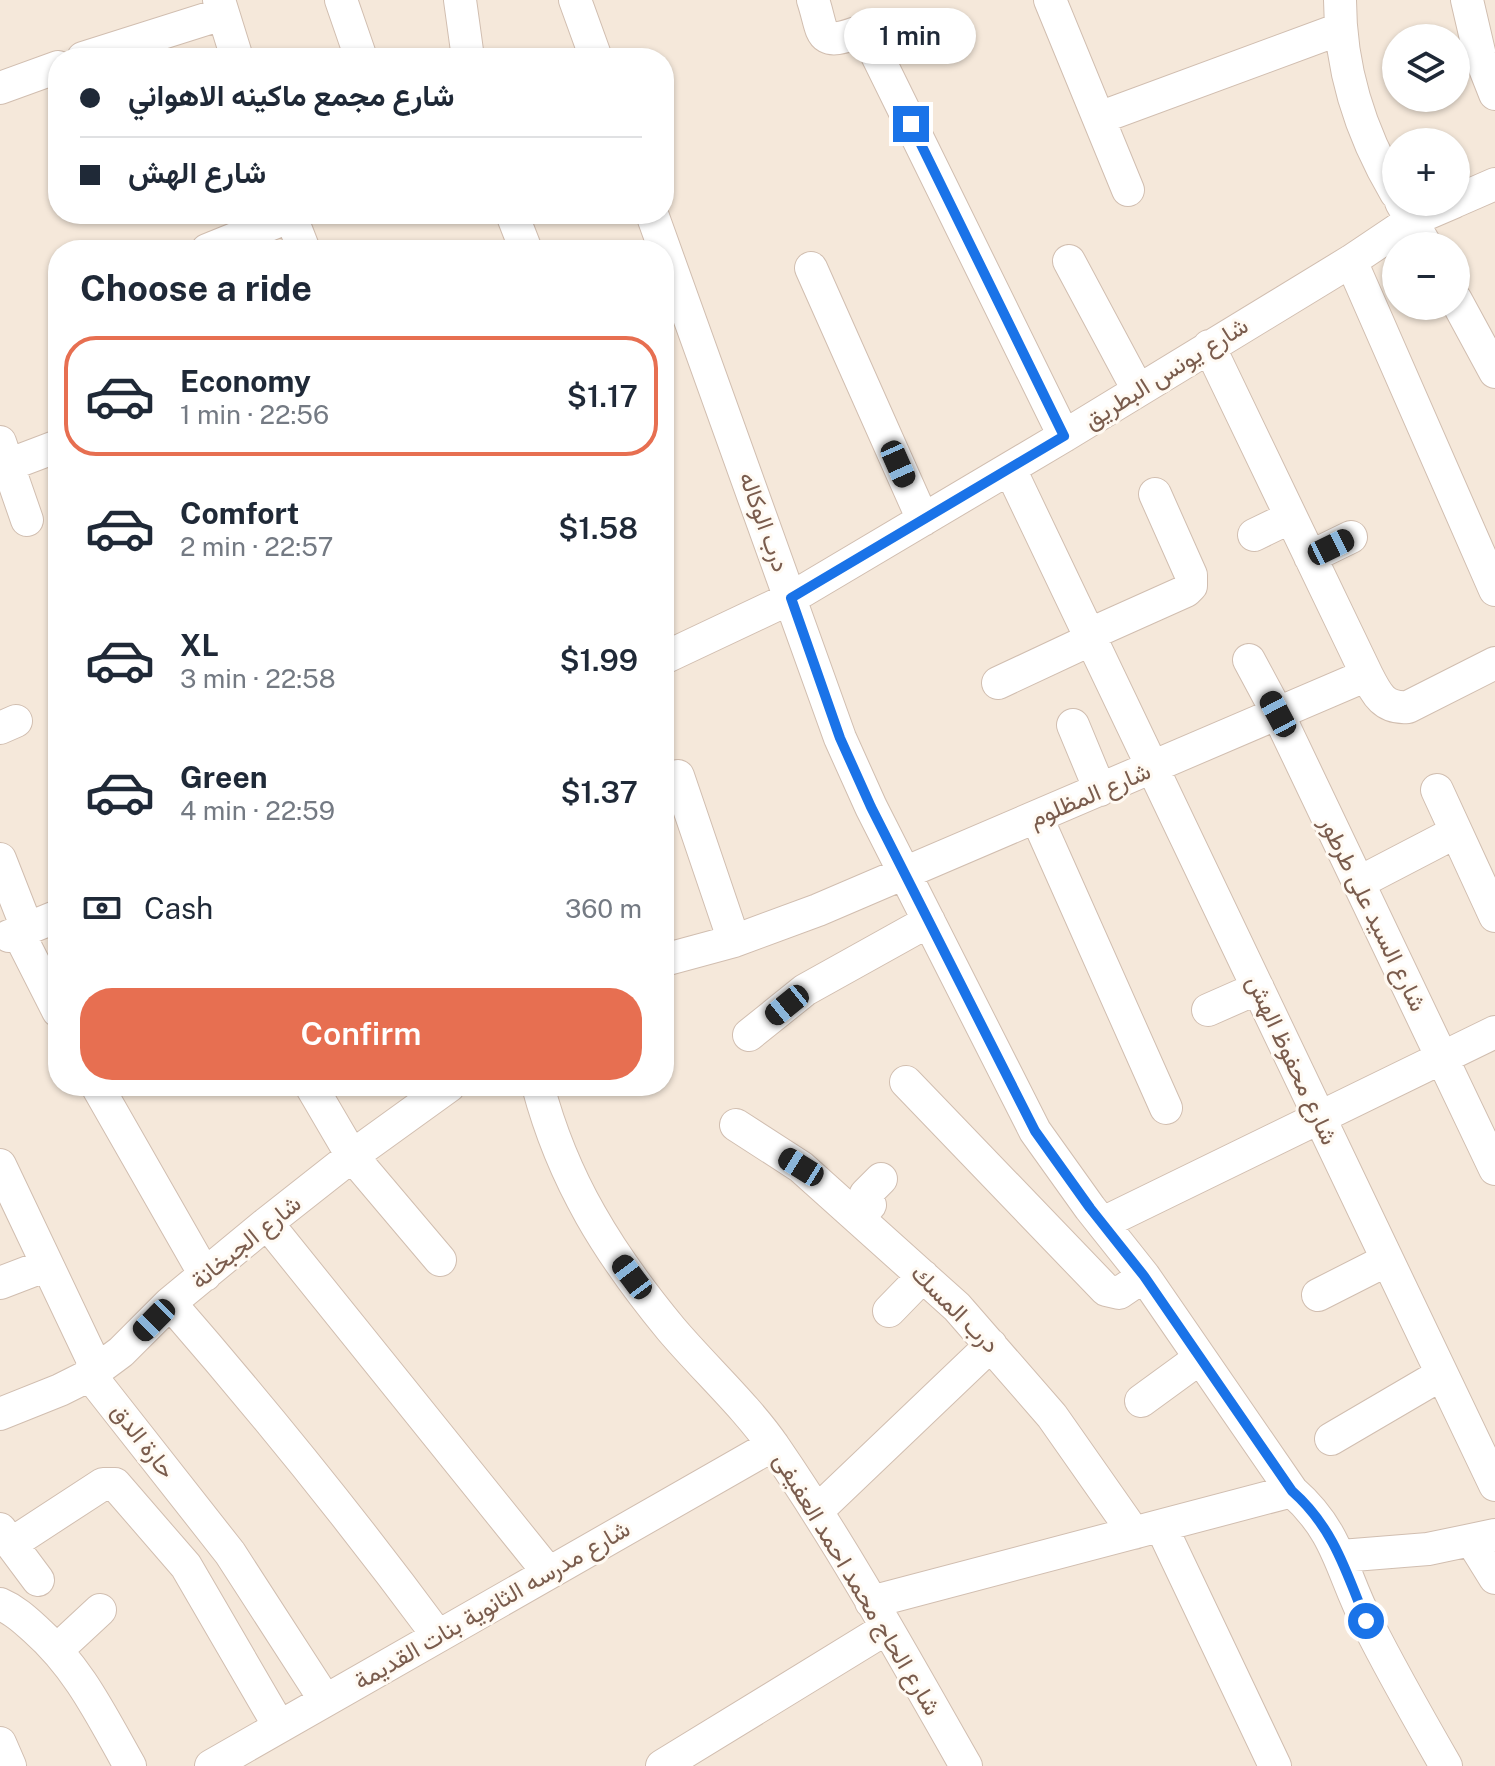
<!DOCTYPE html>
<meta charset="utf-8">
<style>
:root{--surface:#fff;--page:#f6f6f7;--text:#1f2937;--muted:#747a83;--line:#e0e1e3;--accent:#e76f51}
body{margin:0;font-family:"Public Sans",Vazirmatn,sans-serif;background:var(--page);color:var(--text);height:100vh;display:flex;flex-direction:column;font-size:30px;white-space:nowrap}
*{box-sizing:border-box;margin:0}
p{font-size:26px;color:var(--muted)}
.icon{flex:none;width:44px;height:44px;fill:none;stroke:currentColor;stroke-width:2;stroke-linecap:round;stroke-linejoin:round}
.map{position:relative;flex:1;overflow:hidden}
.panel{position:absolute;left:48px;top:240px;width:626px;height:856px;display:flex;flex-direction:column;background:var(--surface);border-radius:32px;box-shadow:0 2px 6px #0004}
.panel>*{flex:none}
.hud{position:absolute;left:48px;top:48px;width:626px;height:176px;border-radius:32px;box-shadow:0 2px 6px #0004;display:grid;align-content:center;height:176px;padding:0 32px;background:var(--surface)}
.buttons{position:absolute;left:1382px;top:24px;display:grid;gap:16px}
.buttons a{display:grid;place-items:center;width:88px;height:88px;border-radius:50%;background:var(--surface);box-shadow:0 2px 6px #0004;font-size:40px}
.end{position:absolute;width:36px;height:36px;margin:-18px;border:10px solid #1a73e8;background:#fff;box-shadow:0 0 0 4px #fff}
.from{border-radius:50%}
.bubble{position:absolute;height:56px;border-radius:28px;background:var(--surface);box-shadow:0 2px 6px #0004;font-size:26px;font-weight:600;line-height:56px;text-align:center}
.car{position:absolute;width:24px;height:48px;margin:-24px -12px;border-radius:10px;box-shadow:0 0 6px 2px #0007;background:linear-gradient(#222 24%,#8ab4d8 0 40%,#222 0 76%,#8ab4d8 0 86%,#222 0)}
.hud b{display:flex;align-items:center;gap:28px;height:76px;font-size:30px}
.hud b+b{border-top:2px solid var(--line)}
.hud i{width:20px;height:20px;background:var(--text)}
ul{padding:0;list-style:none}
li{display:flex;align-items:center;gap:24px;height:120px;margin:0 16px 12px;padding:0 16px;border:4px solid transparent;border-radius:32px}
li div{flex:1}
li b{display:block;font-size:30px}
li em{font-style:normal;font-weight:600}
li.on{border-color:var(--accent)}
li>.icon{width:72px;height:72px;stroke-width:1.5}
h2{padding:0 32px;font-size:36px;line-height:96px}
.pay{display:flex;align-items:center;gap:20px;height:88px;padding:0 32px;font-size:30px}
.pay p{margin-inline-start:auto}
.cta{display:flex;gap:16px;margin-top:auto;padding:16px 32px}
.cta a{flex:1;height:92px;border-radius:32px;background:var(--accent);color:#fff;font-size:32px;font-weight:600;line-height:92px;text-align:center}
.map>svg:first-child{display:block}
.residential{fill:#f5e8da;fill-rule:evenodd}
.lines{fill:none;stroke-linecap:round;stroke-linejoin:round}
.street-casing{stroke:#d1beb0;stroke-width:34}
.street{stroke:#fff;stroke-width:32}
.route{stroke:#1a73e8;stroke-width:10}
.labels{text-anchor:middle;stroke-width:6;stroke-linejoin:round;paint-order:stroke}
.street-label{font-size:24px;fill:#7a5c4d;stroke:#fffaf3}
</style>
<div class="map">
<svg width="1495" height="1766" viewBox="0 0 1495 1766">
<rect width="100%" height="100%" fill="#fdf6ec"/>
<!-- residential -->
<path class="residential" d="M0,0h1495v1766h-1495zM1396,38h60v60h-60zM58,58h606v156h-606zM1396,142h60v60h-60zM1396,246h60v60h-60zM58,250h606v836h-606z"/>
<g class="lines">
<!-- street casing -->
<g class="street-casing">
<path id="street" d="M219,0l18,58
M341,0l20,58
M460,0l8,58
M575,0l21,58
M813,0c11,33 4,47 43,33l13,6 195,397
M1050,0l78,190
M1340,0c0,69 21,134 56,193
M1467,0l13,56 15,38
M83,58l139,-44
M0,88l58,-21
M1099,118l241,-89
M1456,201l39,-17
M1401,202l25,44
M290,214l14,36
M512,214l14,36
M652,214l188,524 31,69 164,324 55,77 54,68 148,215c48,42 49,82 76,133 24,48 51,95 78,142
M207,250l84,-34
M1069,261l69,129
M1351,261l144,329
M811,268l112,252
M1456,300l39,72
M1209,346l158,329
M0,442l27,78
M8,465l50,-19
M1010,469l485,1016
M1254,535l37,-18
M1310,557l41,-20
M1090,634l96,-43 5,-5v-11l-36,-81
M664,658l127,-60 273,-162 287,-175 61,-41 42,-18
M1249,660l29,54 217,455
M998,683l94,-44
M1073,725l27,65
M0,728l16,-7
M678,776l56,165
M1437,790l58,126
M1037,818l129,290
M0,859l27,69
M1358,883l98,-51
M18,932l40,79
M9,936l49,-20
M664,960l70,-19 84,-31 549,-235c10,20 17,34 41,32l87,-44
M1208,1010l50,-22
M749,1035l56,-45 124,-69
M906,1082l200,208 13,3 25,-17
M97,1086l108,189
M311,1086l41,70 88,104
M538,1086c25,95 71,168 133,243 33,39 76,78 104,119 70,102 130,211 191,318
M736,1125l65,42 156,140 95,109 82,117
M0,1165l93,196 -3,14 140,178 95,147
M858,1216l12,-11 -4,-11 15,-15
M267,1223l281,349
M1103,1223l392,-191
M0,1283l47,-18
M1318,1295l69,-35
M170,1303c94,108 183,218 268,333
M889,1311l34,-35
M1141,1401l59,-43
M0,1414l60,-24 30,-15 31,-23 49,-49 97,-80 85,-67 97,-70
M1331,1439l111,-65
M817,1511l174,-166
M1161,1526l114,240
M0,1529l38,51
M1472,1541l23,37
M11,1544l92,-60h12l71,82 93,160
M1341,1556l87,-7 67,-14
M871,1602l421,-111
M0,1604c14,6 24,15 35,25 44,39 66,86 95,137
M58,1649l42,-39
M0,1743l10,23
M211,1766l562,-321
M662,1766l225,-138"/>
</g>
<!-- street -->
<use href="#street" class="street"/>
</g>
<g class="lines">
<!-- route -->
<path class="route" d="M911,124l153,312 -273,162 49,140 31,69 164,324 55,77 54,68 148,215c41,36 54,80 74,130"/>
</g>
<g class="labels">
<!-- street labels -->
<g class="street-label">
<text transform="translate(1166 373) rotate(-32)" y="8">شارع يونس البطريق</text>
<text transform="translate(764 522) rotate(70)" y="8">درب الوكاله</text>
<text transform="translate(1090 795) rotate(-23)" y="8">شارع المظلوم</text>
<text transform="translate(1373 914) rotate(64)" y="8">شارع السيد على طرطور</text>
<text transform="translate(1292 1060) rotate(65)" y="8">شارع محفوظ الهش</text>
<text transform="translate(246 1242) rotate(-39)" y="8">شارع الجبخانة</text>
<text transform="translate(955 1309) rotate(45)" y="8">درب المسك</text>
<text transform="translate(143 1441) rotate(52)" y="8">حارة الدق</text>
<text transform="translate(857 1584) rotate(59)" y="8">شارع الحاج محمد احمد العفيفى</text>
<text transform="translate(492 1605) rotate(-30)" y="8">شارع مدرسه الثانوية بنات القديمة</text>
</g>
</g>
</svg>
<div class="buttons">
<a><svg class="icon" aria-label="layers" viewBox="0 0 24 24"><path d="M12 4l9 5-9 5-9-5zM3 14l9 5 9-5"/></svg></a>
<a>+</a>
<a>−</a>
</div>
<i class="end from" style="left:1366px;top:1621px"></i>
<i class="end" style="left:911px;top:124px"></i>
<div class="bubble" style="left:844px;top:8px;width:132px">1 min</div>
<i class="car" style="left:898px;top:464px;rotate:156deg"></i>
<i class="car" style="left:1331px;top:547px;rotate:64deg"></i>
<i class="car" style="left:1278px;top:714px;rotate:332deg"></i>
<i class="car" style="left:787px;top:1005px;rotate:231deg"></i>
<i class="car" style="left:801px;top:1167px;rotate:302deg"></i>
<i class="car" style="left:632px;top:1277px;rotate:323deg"></i>
<i class="car" style="left:154px;top:1320px;rotate:225deg"></i>
<div class="hud">
<b><i class="from"></i>شارع مجمع ماكينه الاهواني</b>
<b><i></i>شارع الهش</b>
</div>
<section class="panel">
<h2>Choose a ride</h2>
<ul>
<li class="on"><svg class="icon" aria-label="car" viewBox="0 0 24 24"><path d="M5 17H2v-5l4-1 3-4h7l3 4 3 1v5h-3M9 17h6M6 11h13"/><circle cx="7" cy="17" r="2"/><circle cx="17" cy="17" r="2"/></svg><div><b>Economy</b><p>1 min · 22:56</p></div><em>$1.17</em></li>
<li><svg class="icon" aria-label="car" viewBox="0 0 24 24"><path d="M5 17H2v-5l4-1 3-4h7l3 4 3 1v5h-3M9 17h6M6 11h13"/><circle cx="7" cy="17" r="2"/><circle cx="17" cy="17" r="2"/></svg><div><b>Comfort</b><p>2 min · 22:57</p></div><em>$1.58</em></li>
<li><svg class="icon" aria-label="car" viewBox="0 0 24 24"><path d="M5 17H2v-5l4-1 3-4h7l3 4 3 1v5h-3M9 17h6M6 11h13"/><circle cx="7" cy="17" r="2"/><circle cx="17" cy="17" r="2"/></svg><div><b>XL</b><p>3 min · 22:58</p></div><em>$1.99</em></li>
<li><svg class="icon" aria-label="car" viewBox="0 0 24 24"><path d="M5 17H2v-5l4-1 3-4h7l3 4 3 1v5h-3M9 17h6M6 11h13"/><circle cx="7" cy="17" r="2"/><circle cx="17" cy="17" r="2"/></svg><div><b>Green</b><p>4 min · 22:59</p></div><em>$1.37</em></li>
</ul>
<div class="pay"><svg class="icon" aria-label="cash" viewBox="0 0 24 24"><path d="M3 7h18v10H3z"/><circle cx="12" cy="12" r="2"/></svg>Cash<p>360 m</p></div>
<div class="cta"><a>Confirm</a></div>
</section>
</div>
